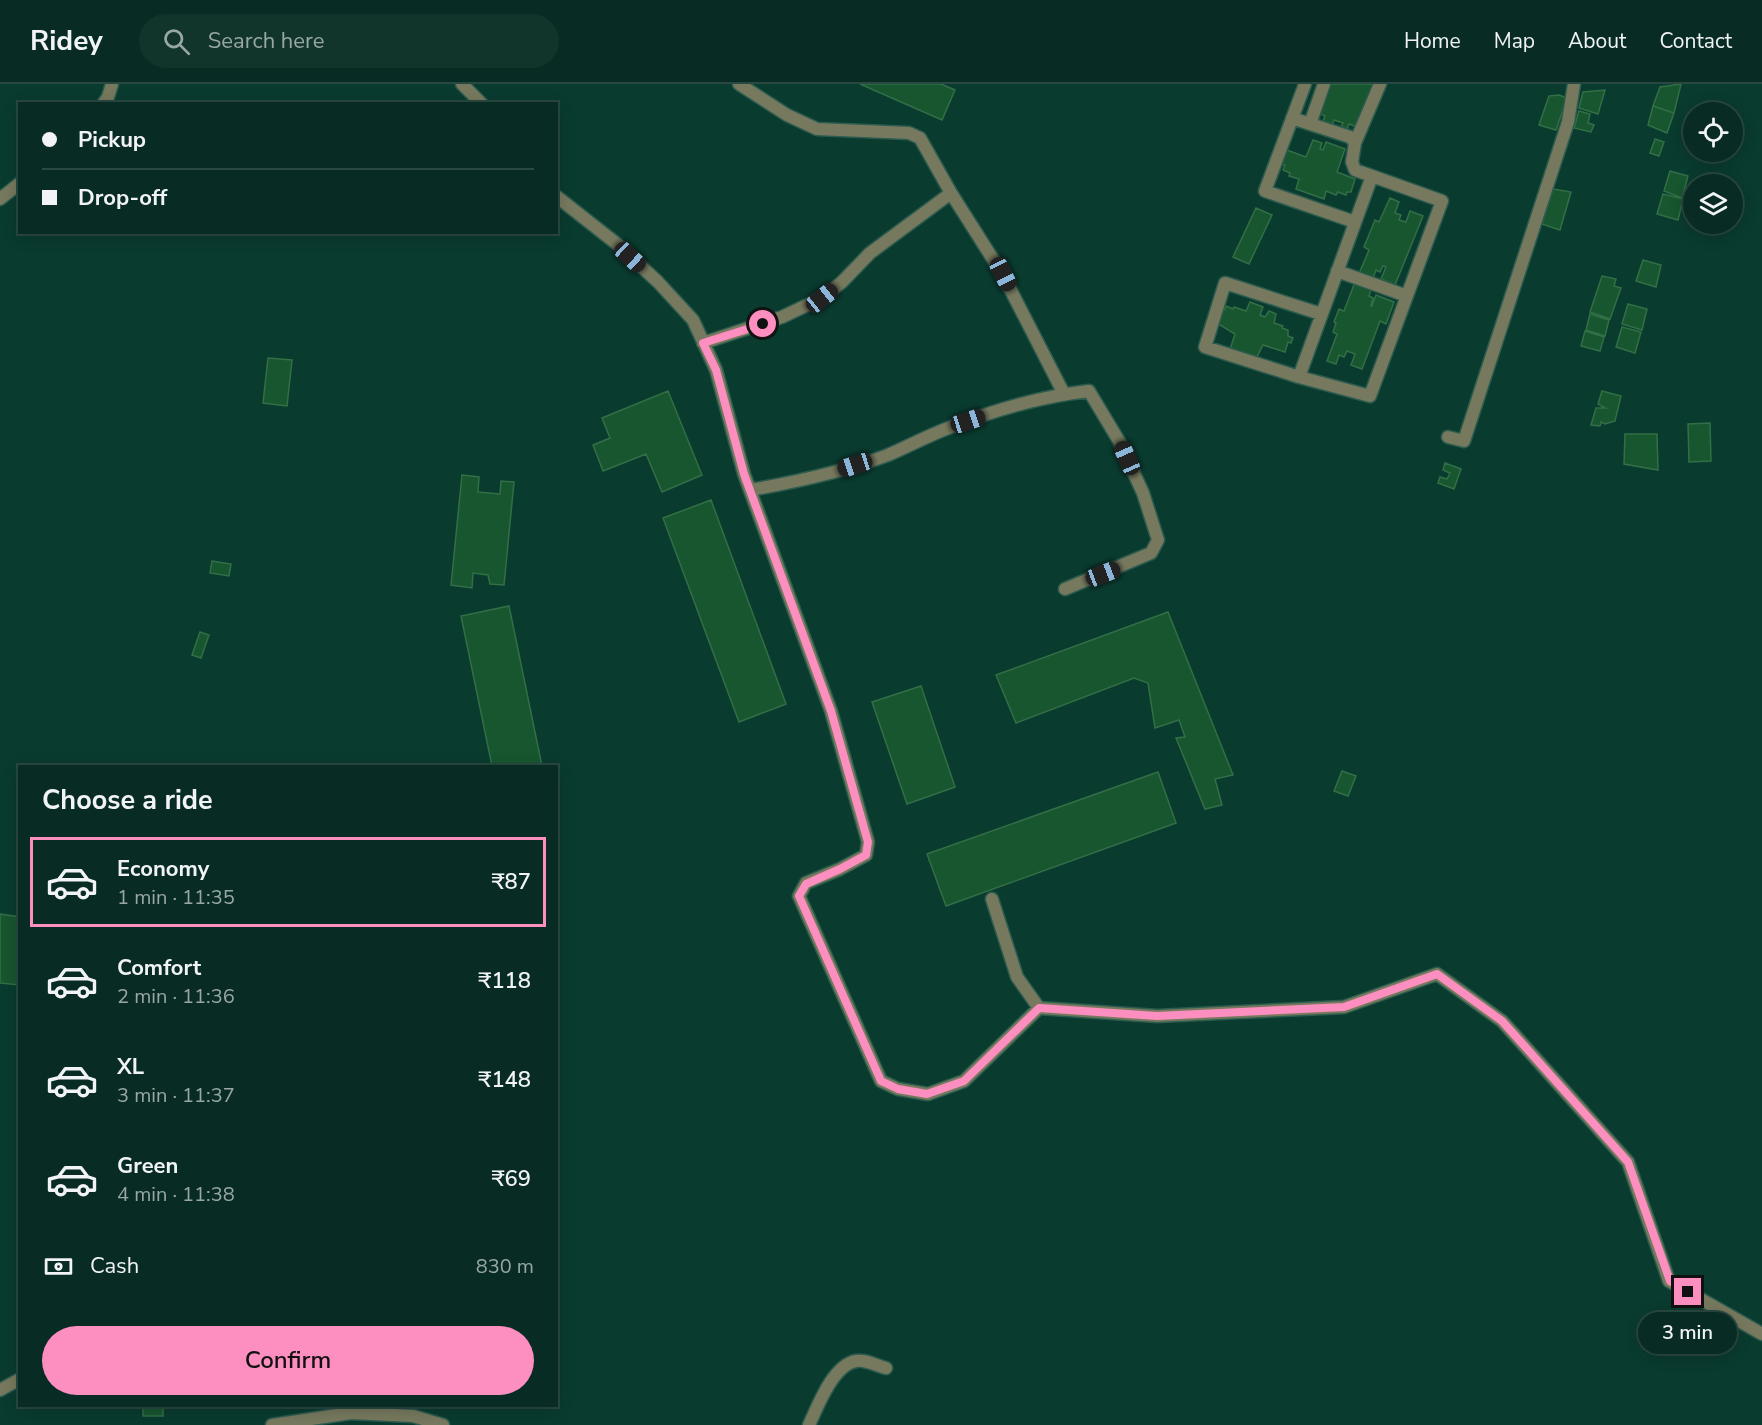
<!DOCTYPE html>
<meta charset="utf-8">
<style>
:root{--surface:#082c23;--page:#11342b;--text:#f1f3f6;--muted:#98a7a6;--line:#294841;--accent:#fd8ec0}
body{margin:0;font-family:"Nunito Sans",sans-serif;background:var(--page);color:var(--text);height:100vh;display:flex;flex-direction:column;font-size:22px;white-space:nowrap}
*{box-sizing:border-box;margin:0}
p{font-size:20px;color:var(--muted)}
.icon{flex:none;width:33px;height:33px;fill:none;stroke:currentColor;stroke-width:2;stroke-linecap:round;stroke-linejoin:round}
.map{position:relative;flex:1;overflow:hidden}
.sheet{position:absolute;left:18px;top:681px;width:540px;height:642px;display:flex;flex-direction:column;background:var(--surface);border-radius:0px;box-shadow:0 3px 15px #0003,0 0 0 2px var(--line)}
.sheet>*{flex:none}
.banner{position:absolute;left:18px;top:18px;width:540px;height:132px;border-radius:0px;box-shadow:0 3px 15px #0003,0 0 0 2px var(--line);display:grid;align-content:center;height:132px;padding:0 24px;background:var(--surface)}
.tools{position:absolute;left:1683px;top:18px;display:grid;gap:12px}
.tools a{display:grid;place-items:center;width:60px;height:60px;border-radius:50%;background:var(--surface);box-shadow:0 3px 15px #0003,0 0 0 2px var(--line);font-size:30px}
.end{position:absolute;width:27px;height:27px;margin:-14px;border:8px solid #fd8ec0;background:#111;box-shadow:0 0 0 3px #111}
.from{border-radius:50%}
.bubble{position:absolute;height:42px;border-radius:21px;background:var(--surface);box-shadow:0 3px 15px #0003,0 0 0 2px var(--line);font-size:20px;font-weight:600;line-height:42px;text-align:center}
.car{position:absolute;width:18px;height:36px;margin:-18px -9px;border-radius:8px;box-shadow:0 0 4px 2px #0007;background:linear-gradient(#222 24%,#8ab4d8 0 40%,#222 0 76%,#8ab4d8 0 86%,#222 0)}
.banner b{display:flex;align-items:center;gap:21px;height:57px;font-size:22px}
.banner b+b{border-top:2px solid var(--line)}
.banner i{width:15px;height:15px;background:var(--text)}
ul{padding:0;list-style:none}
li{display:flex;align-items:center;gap:18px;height:90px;margin:0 12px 9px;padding:0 12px;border:3px solid transparent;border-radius:0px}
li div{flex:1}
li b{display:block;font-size:22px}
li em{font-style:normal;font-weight:600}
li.active{border-color:var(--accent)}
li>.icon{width:54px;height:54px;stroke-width:1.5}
h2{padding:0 24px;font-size:27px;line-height:72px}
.pay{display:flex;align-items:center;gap:15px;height:66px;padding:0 24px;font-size:22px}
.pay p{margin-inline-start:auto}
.action{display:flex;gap:12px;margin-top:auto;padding:12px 24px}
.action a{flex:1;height:69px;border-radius:36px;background:var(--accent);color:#111;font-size:24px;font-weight:600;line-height:69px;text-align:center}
header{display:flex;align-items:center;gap:36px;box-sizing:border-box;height:84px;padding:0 30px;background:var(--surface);border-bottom:2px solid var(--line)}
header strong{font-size:28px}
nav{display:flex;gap:33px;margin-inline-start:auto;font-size:21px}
.search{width:420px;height:54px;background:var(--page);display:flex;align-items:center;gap:15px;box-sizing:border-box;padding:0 21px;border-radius:33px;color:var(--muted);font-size:22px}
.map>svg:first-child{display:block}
.building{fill:#17562f;stroke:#326f46;stroke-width:1.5}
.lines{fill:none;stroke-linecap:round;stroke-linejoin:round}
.minor-casing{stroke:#2c5b4f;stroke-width:15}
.minor{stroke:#76795d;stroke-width:12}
.route{stroke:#fd8ec0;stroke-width:8}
</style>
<header>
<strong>Ridey</strong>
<div class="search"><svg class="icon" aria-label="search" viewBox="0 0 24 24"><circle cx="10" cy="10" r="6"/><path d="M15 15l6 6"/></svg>Search here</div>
<nav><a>Home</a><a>Map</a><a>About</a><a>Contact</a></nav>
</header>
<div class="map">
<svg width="1762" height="1341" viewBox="0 0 1762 1341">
<rect width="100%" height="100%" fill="#0a3b2f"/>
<!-- building -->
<path class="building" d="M860,0h81l14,6 -13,30z
M1328,0h46l-17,43 -8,-3 -2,5 -6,-2 2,-4 -9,-3 -2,5 -9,-4 2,-5 -8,-4z
M1681,0l-7,29 -21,-7 7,-19z
M1605,6l-7,24 -19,-6 4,-16z
M1559,11l8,3 -11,32 -17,-5 10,-29z
M1653,22l21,7 -7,20 -19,-8z
M1579,27l11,3 -2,9 6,2 -3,7 -17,-4z
M1655,55l9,3 -5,14 -9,-3z
M1313,56l9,3 -2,6 3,1 3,-8 19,7 -8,23 18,7 -4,13h-4l-1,3 -8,-3 -2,3 -10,-4 -2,8 -28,-10 3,-10 -10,-3 1,-3 -7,-3 2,-5 -6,-1 5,-15 22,8z
M1670,87l18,5 -6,22 -18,-7z
M1553,105l18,3 -11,38 -18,-6z
M1663,110l20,5 -5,21 -21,-6z
M1390,114l9,4 -4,11 6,2 -2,5 7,2 4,-11 13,5 -28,69 -14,-6 5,-12 -3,-1 -3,6 -4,-2 -4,11 -14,-5 11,-26 -5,-3 11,-27 4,2z
M1256,124l16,7 -23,49 -16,-7z
M1643,176l18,5 -5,22 -20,-6z
M1602,192l14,3 -2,7 7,2 -11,31 -20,-7z
M1355,198l16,7 -2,7 4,2 -2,8h1l4,-11 18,7 -8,22 -6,-3 -18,48 -11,-4 4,-11 -8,-3 -3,6 -5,-2 -3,9 -9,-3 10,-27 -4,-2 3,-9 -2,-1 5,-13 5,2z
M1250,218l13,5 -3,8 5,2 4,-6 7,3 -2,9 9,3 -1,2 6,2v6l5,2 -2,5 -3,-1 -3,10 -22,-7 -8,16 -25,-12 5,-15 -18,-11 2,-14 6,1 1,-4 7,3 1,-2 12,4z
M1628,220l19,5 -5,21 -20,-6z
M1590,230l19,6 -4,16 -19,-6z
M1622,243l19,5 -6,21 -19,-6z
M1585,247l19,6 -4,14 -19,-5z
M268,274l24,2 -5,46 -24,-3z
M668,307l34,84 -40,17 -16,-38 -43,17 -10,-26 17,-7 -8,-20z
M1602,307l19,5 -6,25 -10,3 -4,-2 -1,4 -9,-1 5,-17h9l-7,-4z
M1710,339l1,38 -22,1 -1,-38z
M1625,350h32l1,36 -34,-6z
M1445,379l16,6 -7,20 -16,-6 2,-6 7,2 3,-6 -7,-3z
M462,391l17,2 -1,15 22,2 1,-13 13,1 -10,103 -14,-1 -2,-9 -15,-2 -1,15 -21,-3z
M711,416l75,204 -47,18 -76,-204z
M212,477l19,3 -2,12 -19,-3z
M509,522l33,160h-50l-31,-150z
M1168,528l65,163 -18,4 7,26 -17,4 -29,-71 9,-1 -6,-17 -24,8 -7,-45 -14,-5 -118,45 -20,-48z
M200,548l9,3 -8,23 -9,-3z
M921,602l34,101 -48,17 -35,-102z
M1342,687l14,5 -8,20 -14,-5z
M1158,688l18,51 -230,83 -19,-52z
M0,830l20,3v68l-20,-2z
M143,1322h20v10h-20z"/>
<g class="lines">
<!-- minor casing -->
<g class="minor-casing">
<path id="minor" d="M462,0l20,20
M739,0l48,31 30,14 92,4 11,5 31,55 52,82 61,119
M1305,0l-40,107 90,31
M103,20l5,-7 4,-13
M1292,34l58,19 5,6 -3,19 3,8 17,6
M1310,40l14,-40
M1355,59l25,-59
M1372,92l70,25 -72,195 -71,-19z
M556,112l61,48 41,38 35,38 23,50 28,104 87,237 37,131 -2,13 -26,14 -34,14 -7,13 82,185 17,8 30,5 36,-13 75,-73
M0,115l20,-16
M1337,187l70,25
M703,259l79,-26 40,-19 20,-16 28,-29 81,-60
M1299,293l-94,-30 20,-64 96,31
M1448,353l16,4 104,-319 6,-38
M750,406c46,-8 93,-18 138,-35 21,-9 41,-20 63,-28 44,-17 91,-31 138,-36l30,50 24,52 15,47 -7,13 -86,36
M992,815l25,78 22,31 118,8 187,-9 93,-33 65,47 126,141 41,119 93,53
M0,1306l20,-11
M272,1341l79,-12 62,3 30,9
M809,1341c9,-19 27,-69 54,-64 7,1 15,5 23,7"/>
</g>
<!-- minor -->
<use href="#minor" class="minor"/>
</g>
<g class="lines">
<!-- route -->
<path class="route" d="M763,240l-60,19 13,27 28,104 87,237 37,131 -2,13 -26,14 -34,15 -7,12 82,185 17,8 29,5 37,-13 75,-73 118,8 187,-9 93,-33 65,47 126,141 42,119 18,11"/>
</g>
</svg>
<div class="tools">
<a><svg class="icon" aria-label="locate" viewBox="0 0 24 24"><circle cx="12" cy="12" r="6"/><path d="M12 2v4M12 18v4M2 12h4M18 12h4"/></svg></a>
<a><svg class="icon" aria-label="layers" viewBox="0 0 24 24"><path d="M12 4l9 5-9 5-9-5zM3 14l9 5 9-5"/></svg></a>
</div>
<i class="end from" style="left:763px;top:240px"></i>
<i class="end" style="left:1688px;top:1208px"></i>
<div class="bubble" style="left:1638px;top:1228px;width:99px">3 min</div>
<i class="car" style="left:630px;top:173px;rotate:133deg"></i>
<i class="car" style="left:1003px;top:190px;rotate:153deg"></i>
<i class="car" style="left:822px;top:214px;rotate:51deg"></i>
<i class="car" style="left:968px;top:337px;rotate:72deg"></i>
<i class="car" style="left:1127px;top:374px;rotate:336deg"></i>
<i class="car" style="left:855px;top:381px;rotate:252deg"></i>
<i class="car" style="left:1103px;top:490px;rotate:69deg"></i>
<div class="banner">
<b><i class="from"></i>Pickup</b>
<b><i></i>Drop-off</b>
</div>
<section class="sheet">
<h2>Choose a ride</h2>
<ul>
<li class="active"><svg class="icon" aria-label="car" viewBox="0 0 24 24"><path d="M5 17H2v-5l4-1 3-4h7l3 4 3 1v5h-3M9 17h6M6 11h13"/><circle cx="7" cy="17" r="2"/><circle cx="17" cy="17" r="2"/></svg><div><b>Economy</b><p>1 min · 11:35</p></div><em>₹87</em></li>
<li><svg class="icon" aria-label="car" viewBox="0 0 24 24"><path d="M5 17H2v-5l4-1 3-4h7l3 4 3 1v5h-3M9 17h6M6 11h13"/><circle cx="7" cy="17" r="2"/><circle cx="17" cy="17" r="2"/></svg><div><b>Comfort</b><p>2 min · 11:36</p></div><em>₹118</em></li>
<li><svg class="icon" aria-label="car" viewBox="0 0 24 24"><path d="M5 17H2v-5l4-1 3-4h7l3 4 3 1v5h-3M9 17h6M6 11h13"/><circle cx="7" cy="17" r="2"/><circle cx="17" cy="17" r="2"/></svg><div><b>XL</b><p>3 min · 11:37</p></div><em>₹148</em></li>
<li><svg class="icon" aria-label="car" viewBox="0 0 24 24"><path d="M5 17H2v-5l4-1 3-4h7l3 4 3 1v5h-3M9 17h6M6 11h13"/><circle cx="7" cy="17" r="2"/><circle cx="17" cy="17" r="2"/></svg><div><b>Green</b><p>4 min · 11:38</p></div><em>₹69</em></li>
</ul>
<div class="pay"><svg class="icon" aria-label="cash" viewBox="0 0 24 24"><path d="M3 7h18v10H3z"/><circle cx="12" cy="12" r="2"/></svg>Cash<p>830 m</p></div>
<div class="action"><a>Confirm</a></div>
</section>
</div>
